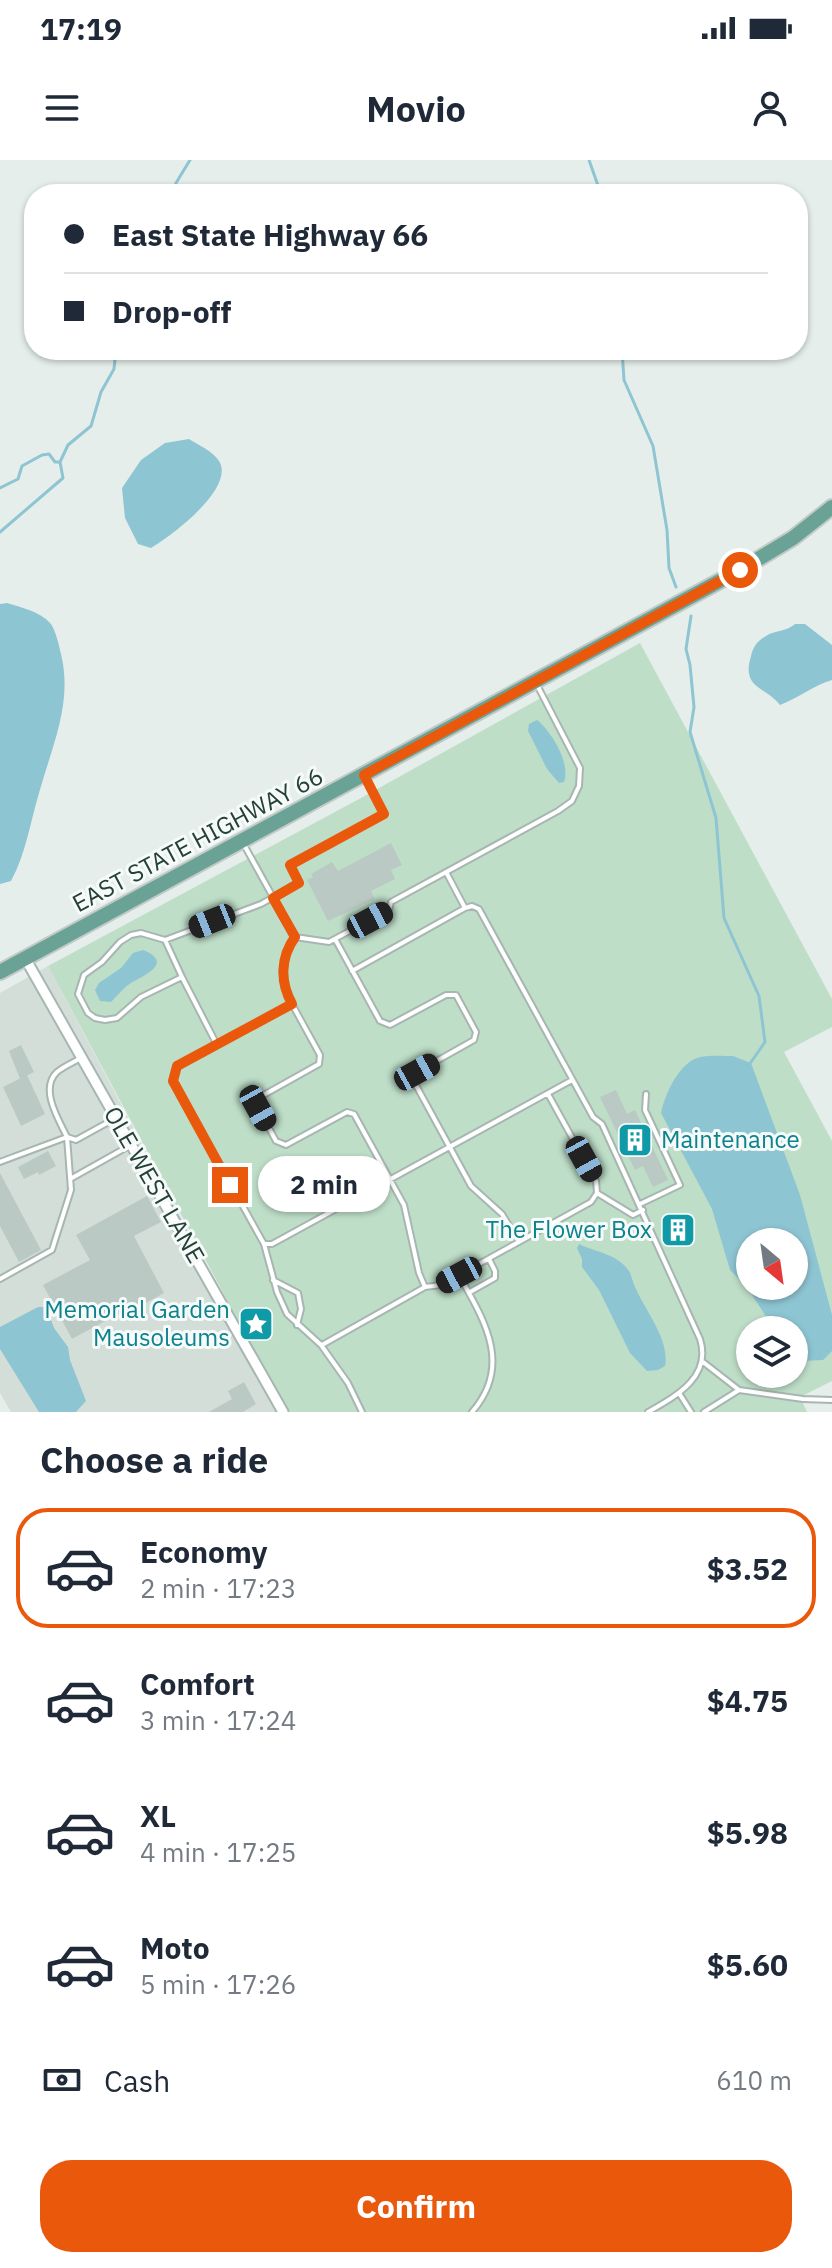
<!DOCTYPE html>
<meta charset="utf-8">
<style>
:root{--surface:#fff;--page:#f6f6f7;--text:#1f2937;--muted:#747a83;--line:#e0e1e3;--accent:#ea580c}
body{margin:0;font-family:"IBM Plex Sans",sans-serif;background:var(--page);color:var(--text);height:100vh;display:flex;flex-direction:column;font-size:30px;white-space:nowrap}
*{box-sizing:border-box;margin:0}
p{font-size:26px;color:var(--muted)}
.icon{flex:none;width:44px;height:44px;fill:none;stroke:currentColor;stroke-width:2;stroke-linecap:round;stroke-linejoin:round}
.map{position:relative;height:1252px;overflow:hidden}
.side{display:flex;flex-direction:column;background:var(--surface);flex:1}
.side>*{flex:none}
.hud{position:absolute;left:24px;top:24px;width:784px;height:176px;border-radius:32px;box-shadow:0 2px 6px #0004;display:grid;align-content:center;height:176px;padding:0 40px;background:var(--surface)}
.needle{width:52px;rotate:151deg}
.controls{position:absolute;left:736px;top:1068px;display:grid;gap:16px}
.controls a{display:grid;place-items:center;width:72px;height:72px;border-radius:50%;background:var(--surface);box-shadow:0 2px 6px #0004;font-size:40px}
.end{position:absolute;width:36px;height:36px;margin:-18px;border:10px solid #ea580c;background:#fff;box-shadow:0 0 0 4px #fff}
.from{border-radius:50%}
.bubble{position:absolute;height:56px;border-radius:28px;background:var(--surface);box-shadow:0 2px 6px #0004;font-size:26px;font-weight:700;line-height:56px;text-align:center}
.car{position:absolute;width:24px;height:48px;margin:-24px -12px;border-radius:10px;box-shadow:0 0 6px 2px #0007;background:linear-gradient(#222 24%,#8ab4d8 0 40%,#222 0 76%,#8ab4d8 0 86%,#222 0)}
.hud b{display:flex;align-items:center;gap:28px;height:76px;font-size:30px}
.hud b+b{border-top:2px solid var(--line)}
.hud i{width:20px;height:20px;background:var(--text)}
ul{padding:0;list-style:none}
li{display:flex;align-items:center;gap:24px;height:120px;margin:0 16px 12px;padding:0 24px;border:4px solid transparent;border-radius:32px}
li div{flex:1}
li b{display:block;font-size:30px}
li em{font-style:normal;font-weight:700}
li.selected{border-color:var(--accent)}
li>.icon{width:72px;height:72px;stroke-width:1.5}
h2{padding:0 40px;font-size:36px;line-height:96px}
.pay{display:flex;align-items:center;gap:20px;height:88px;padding:0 40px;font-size:30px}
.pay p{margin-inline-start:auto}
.primary-button{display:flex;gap:16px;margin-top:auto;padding:16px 40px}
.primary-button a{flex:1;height:92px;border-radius:32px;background:var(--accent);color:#fff;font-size:32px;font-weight:700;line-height:92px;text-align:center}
.status{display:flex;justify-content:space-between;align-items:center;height:56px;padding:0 40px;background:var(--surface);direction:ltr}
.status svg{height:22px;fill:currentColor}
header{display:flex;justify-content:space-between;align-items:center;height:104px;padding:0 40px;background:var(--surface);font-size:36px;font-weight:700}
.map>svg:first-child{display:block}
.built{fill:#d3ded9}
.green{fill:#bedec8;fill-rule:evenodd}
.water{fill:#8ec5d2;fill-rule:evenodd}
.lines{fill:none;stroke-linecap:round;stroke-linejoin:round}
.stream{stroke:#8ec5d2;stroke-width:3}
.building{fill:#bac9c3}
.lane-casing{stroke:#a7b6b1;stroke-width:8}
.street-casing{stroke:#a7b6b1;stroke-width:13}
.primary-casing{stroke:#c2cac8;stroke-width:18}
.lane{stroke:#fff;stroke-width:4}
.street{stroke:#fff;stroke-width:9}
.primary{stroke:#6aa396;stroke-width:14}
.route{stroke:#ea580c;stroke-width:10}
.labels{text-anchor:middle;stroke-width:6;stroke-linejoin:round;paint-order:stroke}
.street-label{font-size:24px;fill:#244039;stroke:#f6faf8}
.culture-label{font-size:24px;fill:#0d838f;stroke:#f6faf8;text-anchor:end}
</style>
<div class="status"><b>17:19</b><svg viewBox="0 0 49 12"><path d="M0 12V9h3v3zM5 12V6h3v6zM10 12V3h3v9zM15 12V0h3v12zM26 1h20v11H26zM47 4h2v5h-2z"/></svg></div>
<header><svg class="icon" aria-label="menu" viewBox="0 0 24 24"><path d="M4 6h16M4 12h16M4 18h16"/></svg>Movio<svg class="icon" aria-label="person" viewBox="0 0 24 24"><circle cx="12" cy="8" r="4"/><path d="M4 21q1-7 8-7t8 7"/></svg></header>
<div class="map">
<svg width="832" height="1252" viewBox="0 0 832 1252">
<rect width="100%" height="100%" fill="#e5eeea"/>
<!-- built -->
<path class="built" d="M48,806l169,320 70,126h-276l-11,-19v-400z"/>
<!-- green -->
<path class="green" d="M640,483l192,356v28l-48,25 48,89v240l-32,16 7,15h-520l-239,-446 313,-168zM750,1082h44v44h-44zM750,1170h44v44h-44z"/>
<!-- water -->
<path class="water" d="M189,279c9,6 24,12 30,22 17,27 -49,76 -68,87l-13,-4 -13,-26 -3,-30 19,-28 24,-17z
M7,443c15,5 33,8 44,21 5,8 8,21 10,30 12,49 -9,92 -22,139 -9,30 -13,60 -28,88l-11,3v-280z
M795,464h10l27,21v35c-18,5 -33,18 -52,25 -15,-19 -39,-16 -29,-49 2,-9 6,-15 15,-20 9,-6 20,-4 29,-12z
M537,560c14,11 34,43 27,62l-5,1 -12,-14 -19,-38 1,-7z
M143,790c32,13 0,26 -12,33 -8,5 -14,13 -20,19l-11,-1 -5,-11 4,-7 22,-15 12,-15z
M733,896l18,7 49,132 32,120v36l-9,9 -21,1 -8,-6v-25h-19l-29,-44 -16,-16 -18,-61 -51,-96c4,-19 18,-51 39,-56 10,-2 23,-1 33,-1zM750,1082h44v44h-44z
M579,1084c16,8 39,10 50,27 3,5 4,13 7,18 10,23 34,51 29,77l-7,4 -11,1 -17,-18 -31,-63 -17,-23v-8l-5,-11z
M38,1147h8l8,21 14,19 2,13 16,41 -10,11h-37l-39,-63v-22z"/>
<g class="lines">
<!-- stream -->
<path class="stream" d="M589,0l12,34
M173,34l3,-11 14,-23
M622,190l2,30 29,66 14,84 2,38 7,19
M0,328l18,-9 4,-13 20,-11 7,-1 6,8h5
M0,372l63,-54 -3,-16 8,-17 23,-19 10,-34 13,-23 2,-19
M691,456l-5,33 4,16 4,42 -4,25 26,86 8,100 35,78 6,46 -16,23"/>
</g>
<!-- building -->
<path class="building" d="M391,683l11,22 -11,5 4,9 -24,12 4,8 -47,22 -21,-41 6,-3 -2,-3 21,-12 6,9z
M21,885l13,27 -14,7 -11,-28z
M27,915l18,39 -24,12 -18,-39z
M616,930l11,24 8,-4 33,70 -15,7 -10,-21 -8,4 -35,-73z
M48,991l8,15 -17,9 -1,-3 -14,7 -6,-12z
M0,1013l41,77 -22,12 -19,-36z
M147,1036l14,26 -27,14 30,57 -44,24 -2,-3 -46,25 -29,-54 47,-25 -14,-25z
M680,1054l13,23 -18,10 -13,-23z
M244,1222l12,22 -13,8h-34l23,-13 -4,-8z"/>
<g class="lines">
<!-- lane casing -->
<g class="lane-casing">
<path id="lane" d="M243,683l52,94 34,5 60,-32 2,-8 167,-91 14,-10 7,-15 1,-18 -44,-85
M446,712l19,36 7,-2 7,3 114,208 9,7 98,215c12,38 -24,57 -52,73
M335,779l45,82 10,4 56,-30h10l20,37 -2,8 -57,32 -5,6 59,108 31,28 17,28
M165,780l17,37 -41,20 -24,21 -12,2 -10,-2 -7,-5 -10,-19 6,-19 18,-13 18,-20 11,-7 10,-2 24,7 96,-36 38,-21 -9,-18 94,-51 -19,-37
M352,811l113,-63
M182,817l35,68 75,-41 28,51 -1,9 -59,33 -2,11 18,33 10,4 61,-33 7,2 50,91 15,68 6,14 16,-2 18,-10 132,-73 6,-9 -1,-12 -48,-87
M292,844c-13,-22 -12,-46 3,-67
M217,885l-40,21 -4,15 91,163 13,48 10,22 34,31 27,38 14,29
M79,899c-7,4 -16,8 -22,13 -18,17 2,48 10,65l9,3 40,-22
M0,1002l67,-25 4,53 -19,60 -52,29
M72,1018l57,-32
M597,1033l36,22 10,-5
M640,1044l40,-19 -35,-75 1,-16
M265,1084h7l300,-164
M459,1115c25,45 54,90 13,137
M273,1120l25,13 3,16 -4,16
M470,1132l25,-14v-7l-6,-12
M322,1185l103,-58
M703,1202l36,28 -35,22
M739,1230l64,9 29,1
M679,1233l12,19"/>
</g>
<!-- street casing -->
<g class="street-casing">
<path id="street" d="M25,798l258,454"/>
</g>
<!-- primary casing -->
<g class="primary-casing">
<path id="primary" d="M0,812l740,-402 53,-32 39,-31"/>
</g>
<!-- lane -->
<use href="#lane" class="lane"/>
<!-- street -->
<use href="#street" class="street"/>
<!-- primary -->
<use href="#primary" class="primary"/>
</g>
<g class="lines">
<!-- route -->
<path class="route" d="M230,1025l-57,-104 4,-15 115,-62c-12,-22 -12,-46 3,-67l-22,-39 26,-15 -9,-18 94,-51 -20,-39 376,-205"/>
</g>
<!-- icons -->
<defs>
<g id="building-square" transform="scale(1.8)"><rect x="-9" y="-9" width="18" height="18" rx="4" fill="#0f9aa8" stroke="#f6faf8"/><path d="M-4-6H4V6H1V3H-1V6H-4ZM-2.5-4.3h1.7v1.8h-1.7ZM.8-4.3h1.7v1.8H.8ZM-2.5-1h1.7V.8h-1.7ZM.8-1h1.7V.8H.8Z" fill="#fff"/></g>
<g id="sight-square" transform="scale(1.8)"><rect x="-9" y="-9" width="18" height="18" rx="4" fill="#0f9aa8" stroke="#f6faf8"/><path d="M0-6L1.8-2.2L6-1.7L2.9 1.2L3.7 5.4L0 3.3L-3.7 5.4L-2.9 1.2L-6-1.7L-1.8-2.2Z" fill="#fff"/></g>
</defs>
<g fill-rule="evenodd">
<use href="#building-square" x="635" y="980"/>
<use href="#building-square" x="678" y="1070"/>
<use href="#sight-square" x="256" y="1164"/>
</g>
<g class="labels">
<!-- street labels -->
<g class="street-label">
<text transform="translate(198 680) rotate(-28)" y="8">EAST STATE HIGHWAY 66</text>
<text transform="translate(154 1025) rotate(60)" y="8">OLE WEST LANE</text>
</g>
<!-- culture labels -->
<g class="culture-label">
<text x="661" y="988" text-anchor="start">Maintenance</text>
<text x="652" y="1078">The Flower Box</text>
<text x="230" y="1158">Memorial Garden<tspan x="230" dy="28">Mausoleums</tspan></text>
</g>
</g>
</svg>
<div class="controls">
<a><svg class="needle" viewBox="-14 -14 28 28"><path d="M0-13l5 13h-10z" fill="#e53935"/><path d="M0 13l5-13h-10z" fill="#747a83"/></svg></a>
<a><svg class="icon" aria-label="layers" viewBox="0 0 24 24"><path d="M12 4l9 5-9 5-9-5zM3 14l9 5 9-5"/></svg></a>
</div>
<i class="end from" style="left:740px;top:410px"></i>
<i class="end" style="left:230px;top:1025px"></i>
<div class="bubble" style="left:258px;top:996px;width:132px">2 min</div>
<i class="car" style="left:370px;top:760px;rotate:62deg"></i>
<i class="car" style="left:212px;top:761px;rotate:248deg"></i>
<i class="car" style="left:417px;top:912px;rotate:61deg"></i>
<i class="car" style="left:258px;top:948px;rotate:151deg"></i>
<i class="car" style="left:584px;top:999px;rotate:151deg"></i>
<i class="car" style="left:459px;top:1115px;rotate:242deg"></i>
<div class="hud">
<b><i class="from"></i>East State Highway 66</b>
<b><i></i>Drop-off</b>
</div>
</div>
<section class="side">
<h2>Choose a ride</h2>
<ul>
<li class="selected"><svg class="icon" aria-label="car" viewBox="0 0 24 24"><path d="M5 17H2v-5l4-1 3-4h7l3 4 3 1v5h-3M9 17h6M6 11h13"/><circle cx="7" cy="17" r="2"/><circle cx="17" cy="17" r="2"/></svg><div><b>Economy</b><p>2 min · 17:23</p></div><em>$3.52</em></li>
<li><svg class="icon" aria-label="car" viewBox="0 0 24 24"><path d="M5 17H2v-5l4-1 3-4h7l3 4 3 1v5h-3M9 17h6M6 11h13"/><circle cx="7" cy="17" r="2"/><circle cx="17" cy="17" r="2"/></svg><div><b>Comfort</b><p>3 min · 17:24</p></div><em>$4.75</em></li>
<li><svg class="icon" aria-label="car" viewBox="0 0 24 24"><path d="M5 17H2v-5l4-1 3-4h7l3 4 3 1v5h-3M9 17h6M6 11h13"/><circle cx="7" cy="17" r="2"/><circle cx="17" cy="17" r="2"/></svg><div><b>XL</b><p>4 min · 17:25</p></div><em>$5.98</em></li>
<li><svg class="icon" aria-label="car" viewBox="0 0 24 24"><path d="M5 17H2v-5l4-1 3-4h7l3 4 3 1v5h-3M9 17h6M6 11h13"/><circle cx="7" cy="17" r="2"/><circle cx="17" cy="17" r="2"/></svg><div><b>Moto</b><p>5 min · 17:26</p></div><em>$5.60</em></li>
</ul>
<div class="pay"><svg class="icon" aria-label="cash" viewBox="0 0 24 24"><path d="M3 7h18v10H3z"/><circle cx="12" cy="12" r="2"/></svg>Cash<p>610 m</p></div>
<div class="primary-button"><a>Confirm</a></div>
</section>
